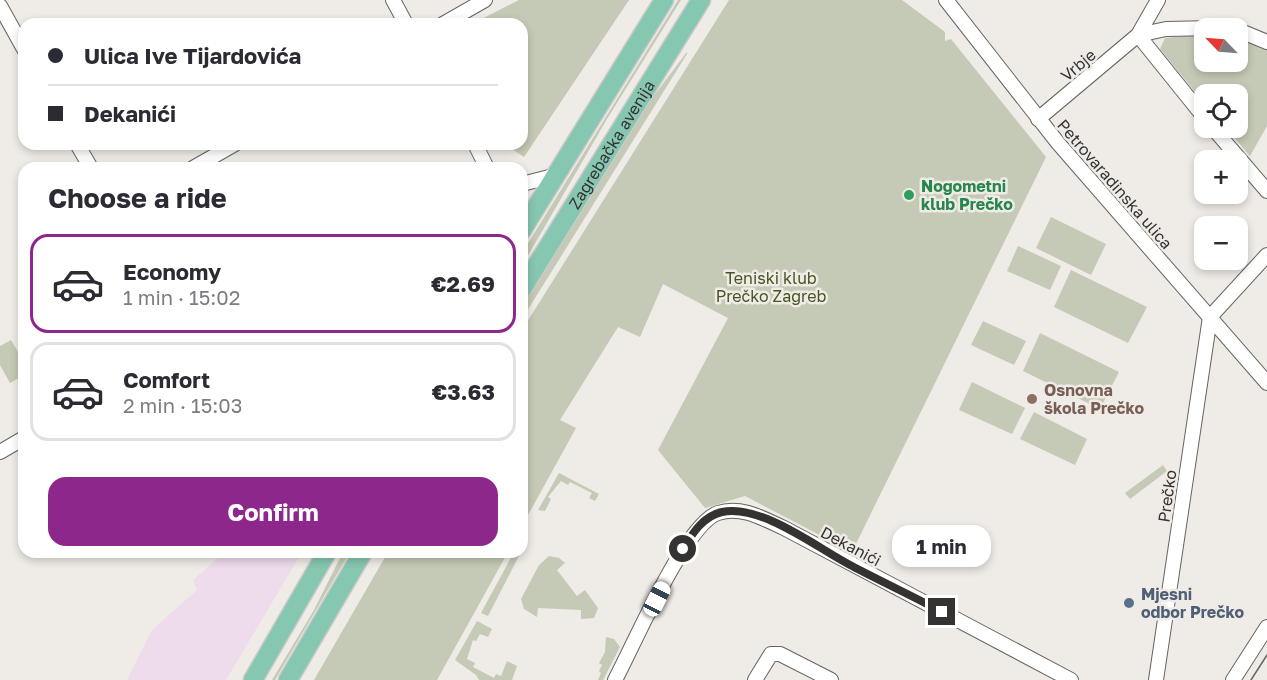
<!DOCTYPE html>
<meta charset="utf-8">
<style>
:root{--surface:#fff;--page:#f7f7f7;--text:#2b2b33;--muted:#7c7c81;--line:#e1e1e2;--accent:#8e278c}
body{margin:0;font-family:"Golos Text",sans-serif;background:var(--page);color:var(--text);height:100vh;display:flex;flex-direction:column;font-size:22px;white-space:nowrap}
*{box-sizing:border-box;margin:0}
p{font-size:20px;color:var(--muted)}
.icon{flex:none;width:33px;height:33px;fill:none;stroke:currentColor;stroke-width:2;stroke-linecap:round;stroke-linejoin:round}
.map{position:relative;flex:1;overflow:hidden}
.panel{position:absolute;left:18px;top:162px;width:510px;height:396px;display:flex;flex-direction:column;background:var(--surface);border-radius:18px;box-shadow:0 3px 9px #0003}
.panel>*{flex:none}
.banner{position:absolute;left:18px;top:18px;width:510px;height:132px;border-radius:18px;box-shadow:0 3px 9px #0003;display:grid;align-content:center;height:132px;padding:0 30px;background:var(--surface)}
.needle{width:39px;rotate:295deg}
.buttons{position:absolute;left:1194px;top:18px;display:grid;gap:12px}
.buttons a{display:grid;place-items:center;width:54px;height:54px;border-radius:12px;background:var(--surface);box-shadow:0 3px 9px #0003;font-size:30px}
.end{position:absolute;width:27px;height:27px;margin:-14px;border:8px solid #353331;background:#fff;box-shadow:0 0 0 3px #fff}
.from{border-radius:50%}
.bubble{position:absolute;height:42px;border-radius:18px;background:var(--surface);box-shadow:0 3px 9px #0003;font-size:20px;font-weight:700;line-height:42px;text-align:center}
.car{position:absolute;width:18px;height:36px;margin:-18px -9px;border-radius:8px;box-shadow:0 0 4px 2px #0007;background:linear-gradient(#fff 24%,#345 0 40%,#fff 0 76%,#345 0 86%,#fff 0)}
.banner b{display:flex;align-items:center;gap:21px;height:57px;font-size:22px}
.banner b+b{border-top:2px solid var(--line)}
.banner i{width:15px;height:15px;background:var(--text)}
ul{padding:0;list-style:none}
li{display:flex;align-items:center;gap:18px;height:99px;margin:0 12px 9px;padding:0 18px;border:3px solid var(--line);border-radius:18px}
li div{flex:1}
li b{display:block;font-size:22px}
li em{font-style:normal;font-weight:700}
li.active{border-color:var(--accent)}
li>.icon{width:54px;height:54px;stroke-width:1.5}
h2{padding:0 30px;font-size:27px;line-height:72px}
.cta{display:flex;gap:12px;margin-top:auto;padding:12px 30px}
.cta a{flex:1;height:69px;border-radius:18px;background:var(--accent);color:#fff;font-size:24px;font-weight:700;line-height:69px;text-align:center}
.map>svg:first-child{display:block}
.commercial{fill:#eedbeb}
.green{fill:#c4cab5}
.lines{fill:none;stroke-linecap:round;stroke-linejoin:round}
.minor-casing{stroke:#676460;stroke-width:16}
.major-casing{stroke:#cacac9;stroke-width:21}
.minor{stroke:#fff;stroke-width:14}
.major{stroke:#86c7b1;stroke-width:18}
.tram{stroke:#686562;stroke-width:1.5}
.route{stroke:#353331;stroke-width:8}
.leisure-dot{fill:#2e9e5b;stroke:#efebe6;stroke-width:2}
.education-dot{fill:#8d6e63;stroke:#efebe6;stroke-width:2}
.service-dot{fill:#5c6f8a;stroke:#efebe6;stroke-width:2}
.labels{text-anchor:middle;stroke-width:5;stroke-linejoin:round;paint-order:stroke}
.street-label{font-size:16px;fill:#353331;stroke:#efebe6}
.leisure-label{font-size:16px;font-weight:bold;fill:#27864d;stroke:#efebe6;text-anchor:start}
.park-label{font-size:16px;fill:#485420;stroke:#efebe6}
.education-label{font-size:16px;font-weight:bold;fill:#785e54;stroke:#efebe6;text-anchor:start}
.service-label{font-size:16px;font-weight:bold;fill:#4e5e75;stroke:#efebe6;text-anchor:start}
</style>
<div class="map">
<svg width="1267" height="680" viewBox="0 0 1267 680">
<rect width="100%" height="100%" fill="#efebe6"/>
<!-- commercial -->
<path class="commercial" d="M225,552h77l-76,128h-99l25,-50 45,-40 -4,-10z"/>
<!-- green -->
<path class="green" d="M519,0h110l-105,157 -20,-13h18v-120h-50z
M678,0h3l-74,119 -85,147v-13z
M729,0h173l43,32v9l6,-2 95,118 -194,395 -107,-56 -40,12 -47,-58 70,-132 -65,-34 -23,53 -22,-10 -58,93 16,8 -54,98v-196z
M1204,34v28h34v-25l29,12v77l-17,30 -24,-28h12v-34h-34v9l-44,-54 5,-11z
M687,52v2l-165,265v-14l127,-203z
M1051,217l55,27 -15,31 -55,-27z
M1018,246l43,20 -11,24 -43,-19z
M1071,270l76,37 -19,36 -74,-36z
M983,321l43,20 -12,24 -43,-20z
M1040,333l79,39 -19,37 -77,-38z
M11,340l13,22v13l-14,8 -10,-18v-19z
M972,382l53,26 -13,26 -53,-24z
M1034,412l53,27 -12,26 -55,-26z
M1163,465l4,6 -37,28 -5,-6z
M559,473l40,21 -4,7 -6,-3 3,-5 -22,-11 -2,3 -7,-4 -13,16 3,2 -6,12 -7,-1z
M343,552h7l-75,128h-3l42,-70z
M388,552h120l-71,128h-123z
M514,552h7l-33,64 -7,-3z
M549,556l10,2 6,5 -8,7 20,26 8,-6 13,18 -4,10 -13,1v-9l-43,-2 -1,9 -13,-8 -3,-10 18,-34z
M477,621l15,8 -4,8 -8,-3 -4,7 -3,-1 -6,19 8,4 -2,4 21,11 2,-4 5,2 6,-15 10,5 -5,14h-33l-3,-5 -21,-15z
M606,637l8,2 6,8 -17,33h-5l3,-7 -2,-2 3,-6 -3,-2 6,-11z"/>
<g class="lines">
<!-- minor casing -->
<g class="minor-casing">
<path id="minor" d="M393,0l13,24
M946,0l112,143 209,240
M0,6l24,43
M443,24l42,-24
M1238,30l29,12
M1138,35l66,82
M1138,35l28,-6 48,-1
M1038,119l100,-84 20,-35
M1213,128l54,63
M77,144l14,24
M475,144l12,24
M193,168l42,-24
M522,184l35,-9
M0,452l24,-14
M615,680c19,-35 70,-156 103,-167 23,-8 46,6 66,15l287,152
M755,680l16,-26h9l51,26
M1156,680l54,-363 57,-62
M1233,680l34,-53"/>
</g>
<!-- major casing -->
<g class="major-casing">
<g id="major">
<path d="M522,230l142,-230"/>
<path id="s1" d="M522,289l179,-289"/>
<path d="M253,680l74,-128"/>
<path d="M288,680l75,-128"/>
</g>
</g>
<!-- minor -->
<use href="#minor" class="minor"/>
<!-- major -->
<use href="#major" class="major"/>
<!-- tram -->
<path class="tram" d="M1251,680l16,-25"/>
</g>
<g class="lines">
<!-- route -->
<path class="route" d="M683,549c9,-15 20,-33 39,-37 40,-8 95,36 130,54 30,16 61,30 90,46"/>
</g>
<!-- markers -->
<circle class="leisure-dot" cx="909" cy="195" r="6"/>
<circle class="education-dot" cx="1032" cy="399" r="6"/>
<circle class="service-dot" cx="1129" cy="603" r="6"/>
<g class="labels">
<!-- street labels -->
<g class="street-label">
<text transform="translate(1078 65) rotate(-40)" y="6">Vrbje</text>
<text dy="6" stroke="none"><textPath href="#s1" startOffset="170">Zagrebačka avenija</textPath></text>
<text transform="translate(1115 184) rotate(49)" y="6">Petrovaradinska ulica</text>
<text transform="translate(1167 496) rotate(-82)" y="6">Prečko</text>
<text transform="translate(851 546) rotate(28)" y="6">Dekanići</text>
</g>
<!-- leisure labels -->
<g class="leisure-label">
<text x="921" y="192">Nogometni<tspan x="921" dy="18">klub Prečko</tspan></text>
</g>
<!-- park labels -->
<g class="park-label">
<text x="771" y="284">Teniski klub<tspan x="771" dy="18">Prečko Zagreb</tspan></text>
</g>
<!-- education labels -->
<g class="education-label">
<text x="1044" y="396">Osnovna<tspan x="1044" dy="18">škola Prečko</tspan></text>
</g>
<!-- service labels -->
<g class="service-label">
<text x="1141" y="600">Mjesni<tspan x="1141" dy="18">odbor Prečko</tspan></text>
</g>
</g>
</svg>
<div class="buttons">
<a><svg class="needle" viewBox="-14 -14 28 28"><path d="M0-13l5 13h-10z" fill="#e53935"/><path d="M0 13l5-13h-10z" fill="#7c7c81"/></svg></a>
<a><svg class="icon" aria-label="locate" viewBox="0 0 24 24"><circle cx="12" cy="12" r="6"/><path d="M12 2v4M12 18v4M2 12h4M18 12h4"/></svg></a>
<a>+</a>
<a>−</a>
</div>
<i class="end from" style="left:683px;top:549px"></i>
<i class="end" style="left:942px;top:612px"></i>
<div class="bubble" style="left:892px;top:525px;width:99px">1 min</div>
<i class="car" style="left:657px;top:599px;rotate:27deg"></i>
<div class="banner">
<b><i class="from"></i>Ulica Ive Tijardovića</b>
<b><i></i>Dekanići</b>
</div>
<section class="panel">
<h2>Choose a ride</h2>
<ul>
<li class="active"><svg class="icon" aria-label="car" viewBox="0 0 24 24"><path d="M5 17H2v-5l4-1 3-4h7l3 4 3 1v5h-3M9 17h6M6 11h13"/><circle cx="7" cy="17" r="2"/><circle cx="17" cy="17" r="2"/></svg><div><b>Economy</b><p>1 min · 15:02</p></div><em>€2.69</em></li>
<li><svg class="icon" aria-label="car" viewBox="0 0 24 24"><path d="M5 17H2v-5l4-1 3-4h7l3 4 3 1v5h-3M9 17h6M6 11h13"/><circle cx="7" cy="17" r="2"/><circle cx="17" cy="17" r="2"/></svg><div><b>Comfort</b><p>2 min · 15:03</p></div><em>€3.63</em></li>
</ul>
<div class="cta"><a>Confirm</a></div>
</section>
</div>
